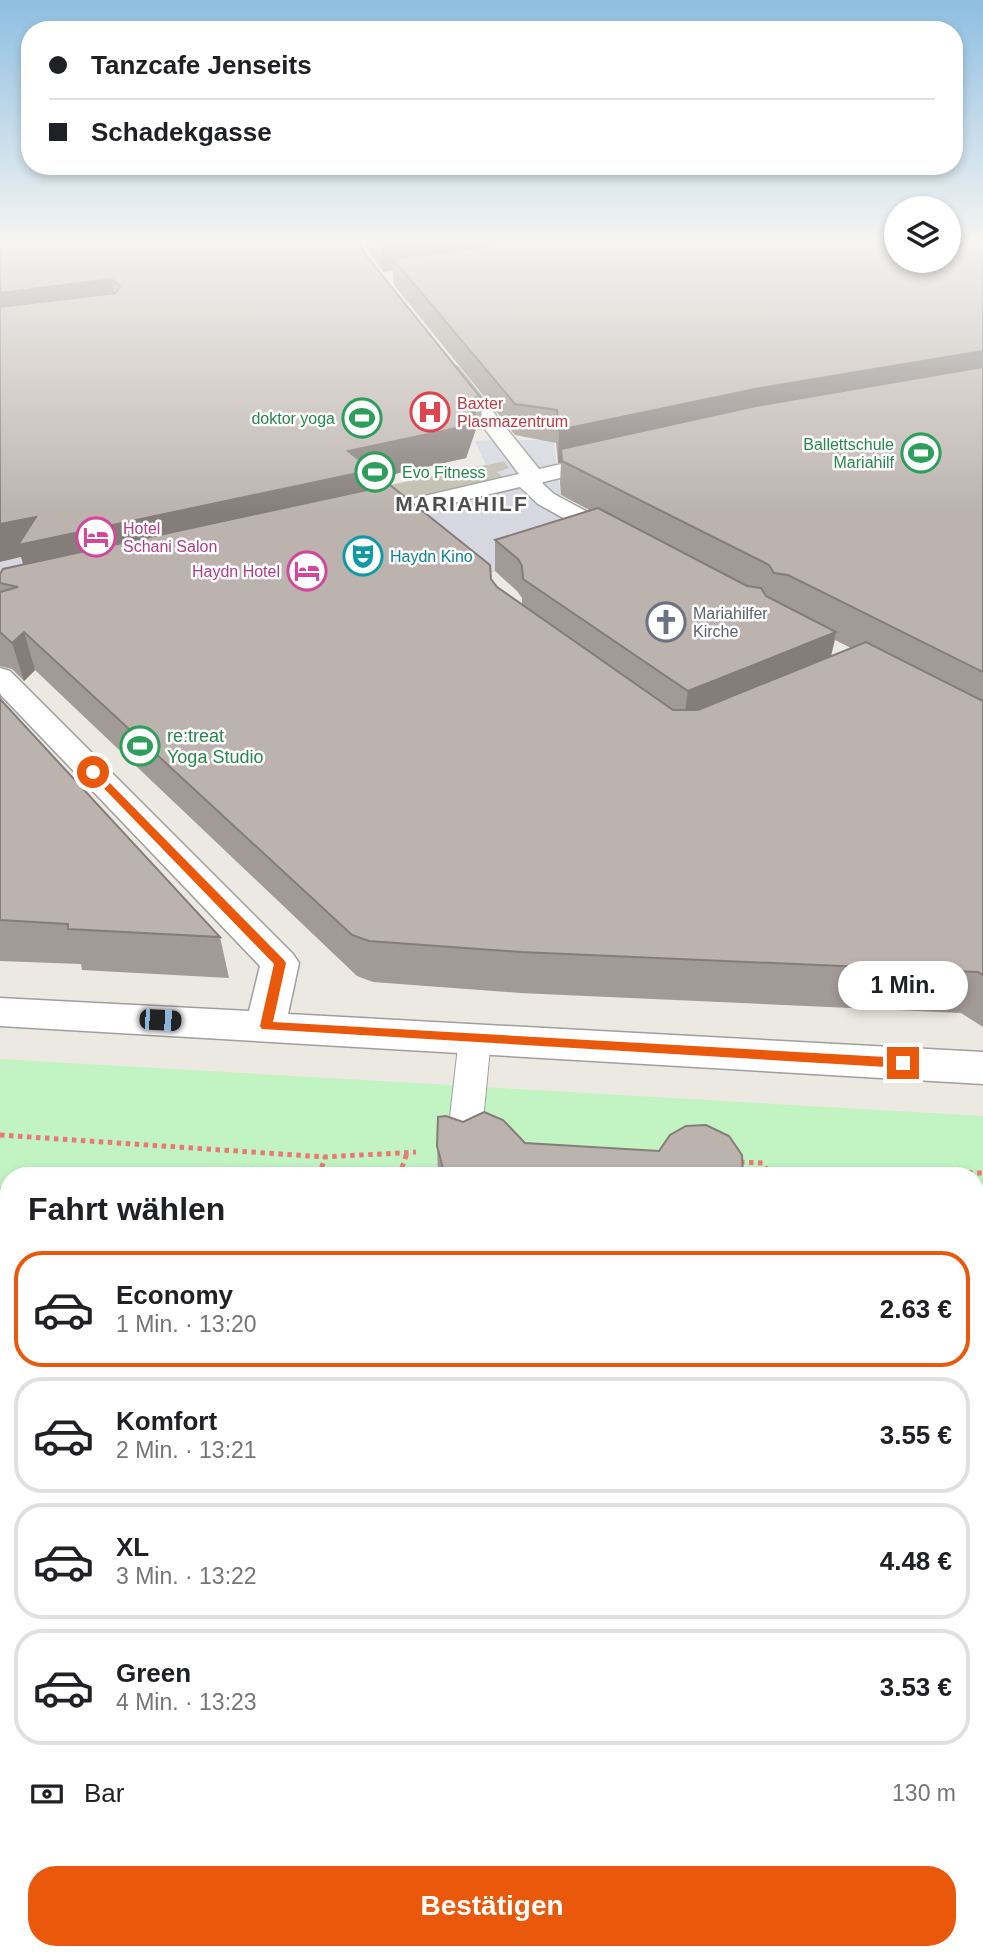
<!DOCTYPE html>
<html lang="de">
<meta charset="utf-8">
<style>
:root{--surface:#fff;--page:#f2f2f2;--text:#202124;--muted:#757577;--line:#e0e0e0;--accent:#ea580c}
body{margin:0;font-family:Arial,sans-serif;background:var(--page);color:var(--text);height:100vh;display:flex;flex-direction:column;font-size:26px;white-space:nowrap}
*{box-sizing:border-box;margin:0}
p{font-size:23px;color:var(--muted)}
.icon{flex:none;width:38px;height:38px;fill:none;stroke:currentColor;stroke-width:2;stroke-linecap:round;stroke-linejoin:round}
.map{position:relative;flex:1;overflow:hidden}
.details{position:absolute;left:0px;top:1167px;width:984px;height:793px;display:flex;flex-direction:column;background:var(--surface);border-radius:28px 28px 0 0;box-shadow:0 4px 10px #0003}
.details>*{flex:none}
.top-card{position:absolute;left:21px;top:21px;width:942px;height:154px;border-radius:28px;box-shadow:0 4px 10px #0003;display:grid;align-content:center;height:154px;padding:0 28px;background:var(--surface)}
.buttons{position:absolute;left:884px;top:196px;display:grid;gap:14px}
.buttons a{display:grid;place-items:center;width:77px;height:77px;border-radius:50%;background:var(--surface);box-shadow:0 4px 10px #0003;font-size:35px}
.end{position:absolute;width:32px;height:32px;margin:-16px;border:9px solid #ea580c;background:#fff;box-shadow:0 0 0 4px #fff}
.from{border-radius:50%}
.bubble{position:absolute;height:49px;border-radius:24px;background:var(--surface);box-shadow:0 4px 10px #0003;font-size:23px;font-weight:800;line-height:49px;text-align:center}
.car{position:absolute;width:21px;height:42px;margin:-21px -10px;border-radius:9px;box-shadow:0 0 5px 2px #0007;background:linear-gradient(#222 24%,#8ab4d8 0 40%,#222 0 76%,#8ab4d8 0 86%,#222 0)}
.top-card b{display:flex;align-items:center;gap:24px;height:66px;font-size:26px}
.top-card b+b{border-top:2px solid var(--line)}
.top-card i{width:18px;height:18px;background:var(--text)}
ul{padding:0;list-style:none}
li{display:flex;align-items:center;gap:21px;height:116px;margin:0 14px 10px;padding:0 14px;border:4px solid var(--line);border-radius:28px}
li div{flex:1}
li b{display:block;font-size:26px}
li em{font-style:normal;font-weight:800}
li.active{border-color:var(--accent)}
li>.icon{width:63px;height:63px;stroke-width:1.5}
h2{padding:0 28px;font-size:32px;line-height:84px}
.pay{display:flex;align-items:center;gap:18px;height:77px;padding:0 28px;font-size:26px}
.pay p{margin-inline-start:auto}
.primary-button{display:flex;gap:14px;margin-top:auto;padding:14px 28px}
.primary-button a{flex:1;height:80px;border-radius:28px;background:var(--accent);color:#fff;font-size:28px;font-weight:800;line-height:80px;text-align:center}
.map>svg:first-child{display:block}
.construction{fill:#bfbeae}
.park{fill:#c2f3c3}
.plaza{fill:#d6d7e1}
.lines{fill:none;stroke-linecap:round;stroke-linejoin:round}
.lane-casing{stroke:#9f9f9f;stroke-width:2}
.street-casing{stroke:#9f9f9f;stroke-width:3}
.secondary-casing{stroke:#61660f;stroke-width:3}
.path-far1{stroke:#eb7973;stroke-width:5;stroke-dasharray:4.5 4.5;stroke-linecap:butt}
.path{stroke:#eb7973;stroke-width:7;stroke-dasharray:5 5;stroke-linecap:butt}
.lane{fill:#fff;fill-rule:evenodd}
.street{fill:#fff;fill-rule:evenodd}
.secondary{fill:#f2f2b9;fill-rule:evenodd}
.wall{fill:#a29a96;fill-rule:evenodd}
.shaded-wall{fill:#847d7a}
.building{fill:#bcb3af;stroke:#847d7a;stroke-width:2}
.route{fill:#ea580c}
.labels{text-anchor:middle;stroke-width:5;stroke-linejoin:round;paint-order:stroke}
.far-health-label{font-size:16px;fill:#be3a42;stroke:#fff;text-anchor:start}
.far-leisure-label{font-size:16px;fill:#27864d;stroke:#fff;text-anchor:end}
.far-hotel-label{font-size:16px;fill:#b23c85;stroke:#fff;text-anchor:start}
.far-culture-label{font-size:16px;fill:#0d838f;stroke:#fff;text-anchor:start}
.far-worship-label{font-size:16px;fill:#5b616d;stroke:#fff;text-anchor:start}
.leisure-label{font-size:18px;fill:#27864d;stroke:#fff;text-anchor:start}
.far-district-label{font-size:21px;font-weight:bold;letter-spacing:2px;fill:#4e4e4e;stroke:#fff}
</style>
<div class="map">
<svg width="983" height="1959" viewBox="0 0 983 1959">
<rect width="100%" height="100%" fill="#ece8e2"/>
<!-- construction -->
<path class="construction" d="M504,461l6,7 -4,13 -304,64 -2,-20z"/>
<!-- park -->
<path class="park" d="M0,1059l983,57v592l-8,8v-540h-966v775h714l-8,8h-715z"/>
<!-- plaza -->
<path class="plaza" d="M488,440h62l4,3 7,54 62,34 -142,45 -481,56v-70l195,-43 7,26 304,-65 -9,-8 12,-4 -5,-7 -18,4 -11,-24z"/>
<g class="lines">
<!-- lane casing -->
<g class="lane-casing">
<path id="lane" d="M475,1026l11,4 5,8 -11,114 -5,10 -12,4 -12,-4 -5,-10 13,-114 5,-8z"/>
</g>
<!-- street casing -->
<g class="street-casing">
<path id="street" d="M450,365l7,2 82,102 73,-16 8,1 3,5 -3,5 -77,18v2l11,10 78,42 3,5 -3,5 -9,2 -9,-2 -76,-42 -18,-17 -156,37 -8,-2 -4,-5 4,-5 163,-38 -78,-103z
M0,668l10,3 283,283 6,9 -11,51 695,38v32l-983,-58v-28l249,13 11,-45 -260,-272z"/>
</g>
<!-- secondary casing -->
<g class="secondary-casing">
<path id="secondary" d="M983,1816v71l-8,3v-71z
M843,1951h75l-3,8h-75z"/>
</g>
<!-- path-far1 -->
<path class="path-far1" d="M0,1135l325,22 91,-5
M740,1162l23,1 6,13
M319,1176l6,-19
M399,1176l8,-23
M897,1176l9,-4 77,1
M0,1243l9,1
M975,1249l8,-2
M975,1291l8,16
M975,1313l8,-1
M975,1369l8,-3
M975,1448l8,-2
M975,1449l8,8
M0,1451l9,-29
M0,1452l9,-2"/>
<!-- path -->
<path class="path" d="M975,1561l8,-8
M484,1959l9,-8"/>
<!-- lane -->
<use href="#lane" class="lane"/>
<!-- street -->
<use href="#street" class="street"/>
<!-- secondary -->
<use href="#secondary" class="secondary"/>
</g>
<!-- wall -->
<path class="wall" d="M0,239l368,19 113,140 1,32 -6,-1 -10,29 -94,21 1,10 118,90 6,8 25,18v-7l-5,-7 -22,-20v-31l96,-29 -30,-16 -1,-12 1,-20h-3l-2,-20 -41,-8 -121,-150 -1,-14 -10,1 -22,-33h622v788l-22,-14 -441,-20 -147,-11 -16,-6 -322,-306 -11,11 -12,-12 -12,-3v-92l24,-9 -3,-8zM835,640l16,8 -20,8z
M0,692l2,10 218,235 9,41 -147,-8 -1,-6 -81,-3z
M463,1122l62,21 218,33h-305l-1,-30z
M983,1372v46l-8,-8v-27z"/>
<!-- shaded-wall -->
<path class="shaded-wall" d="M441,239h197l-245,20v12l-10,1 -1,-26z
M111,279l5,28 -116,14v-28z
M983,351v28l-233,41 -188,42 -1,-13v14h-3l1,-33 196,-41z
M476,397v32l-10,29 -94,21 2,25 -346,77 -7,-24 -21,5v-38l348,-73z
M24,632l11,38 -11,11 -12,-38z
M836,632l-7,33 -146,60 5,-34z"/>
<!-- building -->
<path class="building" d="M0,239h355l13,19 113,140 -5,-1 -10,29 -118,25 24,19 -354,75 18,-28 -36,7v-217l116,-14 4,-7 -9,-7 -111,14z
M377,239h64l-59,7z
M549,239h347v22h52v-22h35v112l-228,38 -196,41 -2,-20 -42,-6 -122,-145z
M983,367v305l-195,-97 -14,-2 -5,-8 -207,-104 -1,-12 195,-43z
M390,485l100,80 1,14 6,8 176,123h25l168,-68 117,59v274l-5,-3 -457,-20 -152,-11 -17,-6 -328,-303 -12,11 -12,-11v-40l18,-5 -18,-4v-9l3,-5z
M598,508l149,78 14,2 5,8 70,36 -148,59 -165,-112 -1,-13 -4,-7 -23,-19z
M0,699l220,238 -152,-8v-5l-68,-4z
M484,1112l19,8 22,23 134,8 11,-16 16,-9 20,-1 23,11 13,19 1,21h-298l-8,-30 1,-29 8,-1 17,6z
M983,1372v28l-4,-24z"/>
<!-- sky -->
<linearGradient id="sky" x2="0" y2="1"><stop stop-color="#8dbee1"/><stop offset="0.47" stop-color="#f6f5f2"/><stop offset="1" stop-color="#f6f5f2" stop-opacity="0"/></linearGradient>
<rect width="983" height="513" fill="url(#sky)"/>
<!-- route -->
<path class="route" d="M90,770h7l187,190 2,3 -13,59 630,36 6,5 -6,5 -641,-39 -2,-3 14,-62 -184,-190z"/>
<!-- icons -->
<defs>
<g id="hospital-ring" transform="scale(2.0125)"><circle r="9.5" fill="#fff" stroke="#e0444e" stroke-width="1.5"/><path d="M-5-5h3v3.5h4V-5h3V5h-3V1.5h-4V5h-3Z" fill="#e0444e"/></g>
<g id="stadium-ring" transform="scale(2.0125)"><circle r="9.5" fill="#fff" stroke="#2e9e5b" stroke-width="1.5"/><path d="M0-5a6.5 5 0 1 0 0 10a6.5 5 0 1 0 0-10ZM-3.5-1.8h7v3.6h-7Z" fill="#2e9e5b"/></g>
<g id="hotel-ring" transform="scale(2.0125)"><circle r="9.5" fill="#fff" stroke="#d1479c" stroke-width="1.5"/><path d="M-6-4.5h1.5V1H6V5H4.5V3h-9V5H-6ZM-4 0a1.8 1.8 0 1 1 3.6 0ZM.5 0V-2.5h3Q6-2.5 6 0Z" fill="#d1479c"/></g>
<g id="theatre-ring" transform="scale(2.0125)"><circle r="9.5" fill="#fff" stroke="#0f9aa8" stroke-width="1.5"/><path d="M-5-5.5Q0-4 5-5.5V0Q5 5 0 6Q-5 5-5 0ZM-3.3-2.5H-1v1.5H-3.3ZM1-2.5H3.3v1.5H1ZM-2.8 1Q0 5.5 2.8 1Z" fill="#0f9aa8"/></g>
<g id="church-ring" transform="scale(2.0125)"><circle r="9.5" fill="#fff" stroke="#6b7280" stroke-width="1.5"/><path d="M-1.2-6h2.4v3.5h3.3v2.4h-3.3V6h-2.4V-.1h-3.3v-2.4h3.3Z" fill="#6b7280"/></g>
</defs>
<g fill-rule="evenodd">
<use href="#hospital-ring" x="430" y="412"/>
<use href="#stadium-ring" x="362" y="418"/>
<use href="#stadium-ring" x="921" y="453"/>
<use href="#stadium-ring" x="375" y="472"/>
<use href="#hotel-ring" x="96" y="537"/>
<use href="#theatre-ring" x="363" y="556"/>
<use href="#hotel-ring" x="307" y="571"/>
<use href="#church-ring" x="666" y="622"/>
<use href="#stadium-ring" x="140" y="746"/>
</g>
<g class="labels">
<!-- far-health labels -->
<g class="far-health-label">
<text x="457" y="409">Baxter<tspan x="457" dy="18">Plasmazentrum</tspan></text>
</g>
<!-- far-leisure labels -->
<g class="far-leisure-label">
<text x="335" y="424">doktor yoga</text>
<text x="894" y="450">Ballettschule<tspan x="894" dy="18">Mariahilf</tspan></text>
<text x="402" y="478" text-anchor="start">Evo Fitness</text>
</g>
<!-- far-hotel labels -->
<g class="far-hotel-label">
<text x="123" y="534">Hotel<tspan x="123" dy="18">Schani Salon</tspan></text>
<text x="280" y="577" text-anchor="end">Haydn Hotel</text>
</g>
<!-- far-culture labels -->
<g class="far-culture-label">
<text x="390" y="562">Haydn Kino</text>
</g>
<!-- far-worship labels -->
<g class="far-worship-label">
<text x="693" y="619">Mariahilfer<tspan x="693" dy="18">Kirche</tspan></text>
</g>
<!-- leisure labels -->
<g class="leisure-label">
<text x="167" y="742">re:treat<tspan x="167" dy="21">Yoga Studio</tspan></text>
</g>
<!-- far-district labels -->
<g class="far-district-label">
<text x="462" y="511">MARIAHILF</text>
</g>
</g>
</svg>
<div class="buttons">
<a><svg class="icon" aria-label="layers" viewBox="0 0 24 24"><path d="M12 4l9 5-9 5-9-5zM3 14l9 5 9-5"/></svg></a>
</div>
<i class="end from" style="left:93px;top:772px"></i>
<i class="end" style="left:903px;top:1063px"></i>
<div class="bubble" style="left:838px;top:961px;width:130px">1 Min.</div>
<i class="car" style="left:160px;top:1020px;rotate:93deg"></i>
<div class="top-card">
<b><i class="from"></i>Tanzcafe Jenseits</b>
<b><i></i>Schadekgasse</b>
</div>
<section class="details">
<h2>Fahrt wählen</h2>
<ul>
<li class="active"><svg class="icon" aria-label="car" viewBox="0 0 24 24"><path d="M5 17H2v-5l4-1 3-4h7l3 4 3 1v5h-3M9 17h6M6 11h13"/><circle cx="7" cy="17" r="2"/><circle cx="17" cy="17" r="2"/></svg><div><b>Economy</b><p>1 Min. · 13:20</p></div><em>2.63 €</em></li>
<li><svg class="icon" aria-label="car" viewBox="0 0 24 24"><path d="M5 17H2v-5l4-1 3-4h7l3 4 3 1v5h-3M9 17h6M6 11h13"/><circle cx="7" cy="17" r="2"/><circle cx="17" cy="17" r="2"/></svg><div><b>Komfort</b><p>2 Min. · 13:21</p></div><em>3.55 €</em></li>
<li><svg class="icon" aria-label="car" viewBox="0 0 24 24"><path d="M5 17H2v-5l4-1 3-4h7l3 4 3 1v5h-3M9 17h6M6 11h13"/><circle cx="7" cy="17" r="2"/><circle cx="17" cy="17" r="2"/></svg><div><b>XL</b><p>3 Min. · 13:22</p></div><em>4.48 €</em></li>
<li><svg class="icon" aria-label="car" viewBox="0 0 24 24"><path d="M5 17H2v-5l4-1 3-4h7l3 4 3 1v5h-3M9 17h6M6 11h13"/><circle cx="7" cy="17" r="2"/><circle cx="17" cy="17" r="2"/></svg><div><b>Green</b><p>4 Min. · 13:23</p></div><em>3.53 €</em></li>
</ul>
<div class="pay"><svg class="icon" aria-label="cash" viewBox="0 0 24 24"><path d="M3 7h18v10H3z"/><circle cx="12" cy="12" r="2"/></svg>Bar<p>130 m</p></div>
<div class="primary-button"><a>Bestätigen</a></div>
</section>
</div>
